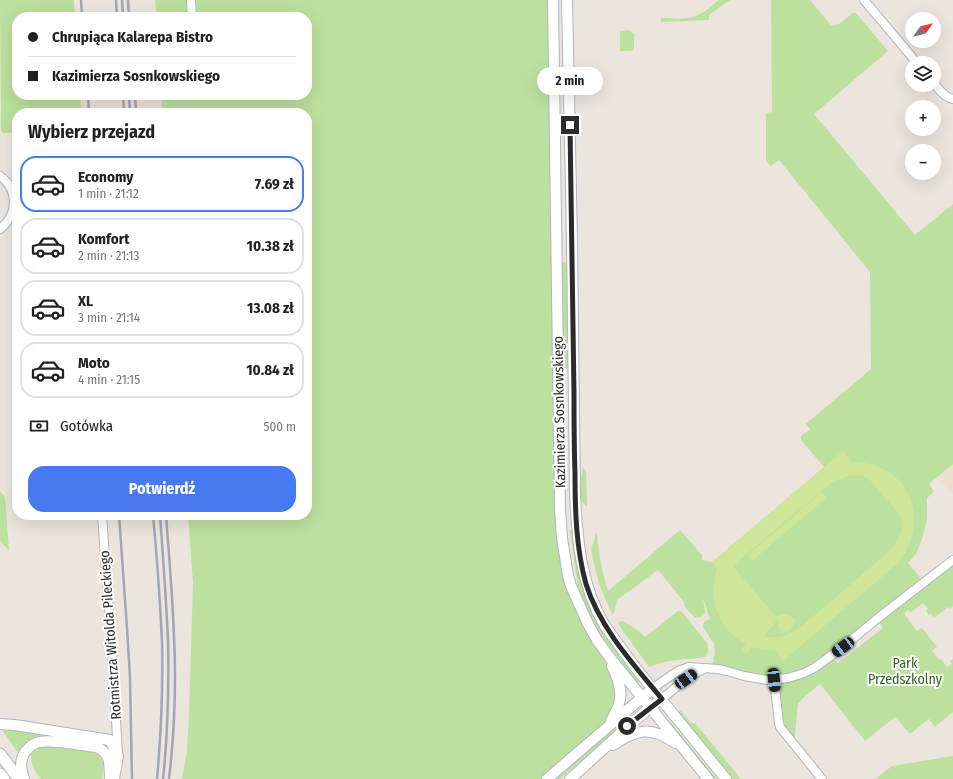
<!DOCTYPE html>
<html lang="pl">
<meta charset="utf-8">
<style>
:root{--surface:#fff;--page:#f2f2f2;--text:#202124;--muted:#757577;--line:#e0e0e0;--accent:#4779f1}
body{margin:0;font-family:"Fira Sans Condensed",sans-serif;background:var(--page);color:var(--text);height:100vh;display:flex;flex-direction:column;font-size:15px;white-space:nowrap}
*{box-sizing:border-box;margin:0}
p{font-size:13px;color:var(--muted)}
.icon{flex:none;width:22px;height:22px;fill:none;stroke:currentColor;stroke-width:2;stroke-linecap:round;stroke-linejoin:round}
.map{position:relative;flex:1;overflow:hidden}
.panel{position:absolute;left:12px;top:108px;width:300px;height:412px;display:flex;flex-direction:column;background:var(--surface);border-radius:16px;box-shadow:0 4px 16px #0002}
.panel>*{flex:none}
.hud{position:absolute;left:12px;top:12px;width:300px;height:88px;border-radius:16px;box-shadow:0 4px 16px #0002;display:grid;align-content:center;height:88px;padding:0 16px;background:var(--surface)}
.needle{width:26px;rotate:56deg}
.fabs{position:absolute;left:905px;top:12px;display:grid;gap:8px}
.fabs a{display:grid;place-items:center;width:36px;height:36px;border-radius:50%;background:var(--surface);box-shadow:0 4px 16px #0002;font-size:20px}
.end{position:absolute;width:18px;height:18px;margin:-9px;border:5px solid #2b2b2b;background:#fff;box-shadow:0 0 0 2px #fff}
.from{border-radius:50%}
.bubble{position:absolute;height:28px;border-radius:14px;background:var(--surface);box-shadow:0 4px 16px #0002;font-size:13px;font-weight:700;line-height:28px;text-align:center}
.car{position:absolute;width:12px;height:24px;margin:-12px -6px;border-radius:5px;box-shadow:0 0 3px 1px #0007;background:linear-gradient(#222 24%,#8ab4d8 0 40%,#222 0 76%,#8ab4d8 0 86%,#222 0)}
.hud b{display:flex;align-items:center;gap:14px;height:38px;font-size:15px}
.hud b+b{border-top:1px solid var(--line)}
.hud i{width:10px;height:10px;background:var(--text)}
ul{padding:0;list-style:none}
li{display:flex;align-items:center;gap:12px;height:56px;margin:0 8px 6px;padding:0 8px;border:2px solid var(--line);border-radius:16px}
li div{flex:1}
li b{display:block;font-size:15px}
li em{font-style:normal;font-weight:700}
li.active{border-color:var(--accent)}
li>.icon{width:36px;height:36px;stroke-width:1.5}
h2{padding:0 16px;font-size:18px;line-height:48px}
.pay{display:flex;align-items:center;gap:10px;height:44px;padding:0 16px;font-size:15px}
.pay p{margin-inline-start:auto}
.primary-button{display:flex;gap:8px;margin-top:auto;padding:8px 16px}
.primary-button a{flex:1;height:46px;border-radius:16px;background:var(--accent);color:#fff;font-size:16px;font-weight:700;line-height:46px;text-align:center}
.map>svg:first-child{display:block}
.education{fill:#ede0cf}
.green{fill:#bce09e;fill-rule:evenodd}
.pitch{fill:#cfe69a;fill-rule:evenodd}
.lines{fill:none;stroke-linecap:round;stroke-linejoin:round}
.minor-casing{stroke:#b1b5be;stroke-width:10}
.tertiary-casing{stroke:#b1b5be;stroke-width:12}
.secondary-casing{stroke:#b1b5be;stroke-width:13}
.minor{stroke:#fff;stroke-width:8}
.tertiary{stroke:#fff;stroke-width:10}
.secondary{stroke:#fff;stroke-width:11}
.rail{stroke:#a1a6b4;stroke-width:2.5}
.route{stroke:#2b2b2b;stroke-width:5}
.labels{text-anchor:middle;stroke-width:4;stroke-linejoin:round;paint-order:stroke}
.street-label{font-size:14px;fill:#2b2b2b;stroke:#fff}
.park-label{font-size:14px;fill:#35651e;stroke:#fff}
</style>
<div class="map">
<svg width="953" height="779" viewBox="0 0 953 779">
<rect width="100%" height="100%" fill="#ece5de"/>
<!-- education -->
<path class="education" d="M953,464v31l-15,-18z"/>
<!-- green -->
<path class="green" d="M0,0h74l1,17h-58v78h63l2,18h-65v19l-13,1 -3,-2z
M155,0h398l11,578c4,12 7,24 13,35 5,10 10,20 16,30 10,16 24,33 23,53 0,12 -9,24 -16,33l-59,50h-359l5,-28 2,-35 4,-133 -5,-68h119v-402h-144l-2,-18h146v-78h-150z
M719,0h11l-21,15v5l-48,2v-4c10,0 22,2 32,-1 9,-2 18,-11 26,-17z
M771,0h39l21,25 8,-1 14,-11h3l32,38 -74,63 101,121 38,-31v260l-24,20 5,8 -7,6v22l-5,19 -6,15 -8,9 16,19 29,-22v46l-3,3 -2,-2 -14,11 -3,-4h-3l-2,-3 2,-2 -5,-6 -13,10 -2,-3 -4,4 13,17 5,-3 15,19 -5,4 7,9 2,-1 6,8 5,-3 -2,-3 3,-2v53l-18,15 -6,-8 -19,15 -15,-17 -30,24 -45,-57 -15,12 -7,8 -4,41 -11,-13 -9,-52 -62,-12 3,-16 -1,-8 -11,-17c0,-5 3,-7 7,-8l-2,-5 -5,-17 2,15c-2,5 -5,6 -10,6l-10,-11 -1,-5 -26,-32 -41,30 -3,13 -2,1 -13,-30 -5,-20 -3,-15 4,-11v-4l2,-2c1,20 5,40 11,59l72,-61 22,25v5l10,2 112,-95 -23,-27v-4l9,-7 -4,-5 65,-55 -1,-97 -91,-112 -8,6 -5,-5v-48l6,-1zM876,619l7,9 -45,35 -7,-8z
M630,30l4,4v16l-3,1h-11v-20z
M562,262h5l1,106h-5z
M583,468l3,2 1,37c-11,-9 -6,-27 -4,-39z
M0,491l5,6 4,54 -9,-11z
M570,530h3c3,20 4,41 11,60 11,35 34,63 56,91l-3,2 -44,-58 -14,-31 -9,-63z
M678,611l4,1 25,31c2,5 2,10 -2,14 -19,3 -39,2 -56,10l-31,-43 1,-2 4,-1 17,11 5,5z
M680,710l10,12 6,2 45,55h-9l-55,-67z
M630,714l2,2 -72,63h-5z
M668,719l49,60h-4l-47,-58z
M4,729l42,6 6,1c-16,1 -24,3 -33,16l-3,-2 -14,-20z
M51,747l20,1 27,6 6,9 -2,16h-61c-7,-8 -10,-14 -10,-25l8,-6z
M953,756v23h-78l17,-13z"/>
<!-- pitch -->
<path class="pitch" d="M843,451l9,11c58,0 81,59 45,102l-114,97 -8,-10 -11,-1 -12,-3 -5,7 -6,-4 5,-6c-30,-17 -37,-44 -29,-76l-5,-6zM852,475h9l9,5 29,34c8,14 -3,31 -13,40l-84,72c-13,10 -23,12 -39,11l15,-18 1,11 5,3c6,-1 10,-8 13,-13 -6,-5 -11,-7 -19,-4l-1,2 -43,-51 6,-7 87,-74 9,-6z
M821,492l5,6 -73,62 -5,-5z"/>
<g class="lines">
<!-- minor casing -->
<g class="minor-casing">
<path id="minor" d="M191,0l1,17
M864,0l53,63
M934,84c6,6 10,13 19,15
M0,176c19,14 18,39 0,53
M102,515l11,151 5,89
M774,680l5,43 1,4 42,52
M653,688l25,-17 11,-4 29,2 9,2 17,5 23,4 21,-2 16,-5 10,-5 29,-21 35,-29 75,-58
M662,699l24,-20 19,-11"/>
</g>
<!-- tertiary casing -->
<g class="tertiary-casing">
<path id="tertiary" d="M553,0l7,508 2,30 6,38 3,10 17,38 9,16 14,19 97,120
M567,0l5,240 3,254c2,46 6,92 30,132l30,41 91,112
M611,721c3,-6 6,-11 8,-17 4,-13 -1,-26 -7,-38
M0,724l15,1 95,15 8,16 -4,23
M613,745c23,-15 37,-20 62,-2
M24,779c-3,-10 -5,-18 1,-27 3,-3 6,-7 9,-8 11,-7 49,2 63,3 15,8 12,17 13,32
M547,779l106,-91
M570,779c29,-25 55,-52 85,-75"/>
</g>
<!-- secondary casing -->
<g class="secondary-casing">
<path id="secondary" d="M0,754l19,25
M0,774l4,5"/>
</g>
<!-- minor -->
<use href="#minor" class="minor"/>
<!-- tertiary -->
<use href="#tertiary" class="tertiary"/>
<!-- secondary -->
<use href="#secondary" class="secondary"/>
<!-- rail -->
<path class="rail" d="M81,0l1,17
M116,0l1,17
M122,0l1,17
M128,0l1,17
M88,95l1,18
M123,95l1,18
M129,95l1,18
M135,95l1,18
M119,515l8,113 3,50 2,101
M153,515c4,42 7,85 9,127 1,46 -1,92 -5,137
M160,515c3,41 6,83 8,124 1,47 0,94 -5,140
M166,515c4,53 9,107 9,161 0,34 -2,69 -6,103"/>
</g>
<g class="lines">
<!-- route -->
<path class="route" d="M570,125c1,90 3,179 4,269 0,26 0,52 1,79 0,37 1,75 11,111 14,44 47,80 76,115l-35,27"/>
</g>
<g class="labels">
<!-- street labels -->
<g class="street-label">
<text transform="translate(559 412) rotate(-91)" y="5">Kazimierza Sosnkowskiego</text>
<text transform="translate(110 635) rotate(-94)" y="5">Rotmistrza Witolda Pileckiego</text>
</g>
<!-- park labels -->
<g class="park-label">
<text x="905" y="668">Park<tspan x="905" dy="16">Przedszkolny</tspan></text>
</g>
</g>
</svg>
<div class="fabs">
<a><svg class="needle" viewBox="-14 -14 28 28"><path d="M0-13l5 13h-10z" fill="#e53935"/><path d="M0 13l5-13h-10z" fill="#757577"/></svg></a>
<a><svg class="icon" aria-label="layers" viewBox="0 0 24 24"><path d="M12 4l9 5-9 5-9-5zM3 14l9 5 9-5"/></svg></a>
<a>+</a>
<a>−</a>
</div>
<i class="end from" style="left:627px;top:726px"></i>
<i class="end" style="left:570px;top:125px"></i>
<div class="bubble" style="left:537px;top:67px;width:66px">2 min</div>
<i class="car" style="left:843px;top:647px;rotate:233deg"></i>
<i class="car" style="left:686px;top:679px;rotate:55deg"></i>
<i class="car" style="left:774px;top:680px;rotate:174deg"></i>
<div class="hud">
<b><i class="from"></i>Chrupiąca Kalarepa Bistro</b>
<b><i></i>Kazimierza Sosnkowskiego</b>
</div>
<section class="panel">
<h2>Wybierz przejazd</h2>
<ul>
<li class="active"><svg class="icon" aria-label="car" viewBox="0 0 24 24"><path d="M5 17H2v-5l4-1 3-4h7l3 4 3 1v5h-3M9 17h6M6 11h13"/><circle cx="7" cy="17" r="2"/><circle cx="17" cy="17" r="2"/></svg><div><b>Economy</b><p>1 min · 21:12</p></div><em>7.69 zł</em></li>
<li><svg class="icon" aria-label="car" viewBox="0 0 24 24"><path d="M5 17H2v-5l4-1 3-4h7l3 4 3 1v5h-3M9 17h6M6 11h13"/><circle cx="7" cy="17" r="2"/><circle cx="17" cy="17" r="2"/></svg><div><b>Komfort</b><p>2 min · 21:13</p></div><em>10.38 zł</em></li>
<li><svg class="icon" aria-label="car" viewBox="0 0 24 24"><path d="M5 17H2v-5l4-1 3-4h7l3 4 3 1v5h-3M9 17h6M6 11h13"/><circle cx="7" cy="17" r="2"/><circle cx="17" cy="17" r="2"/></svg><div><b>XL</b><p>3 min · 21:14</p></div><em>13.08 zł</em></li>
<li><svg class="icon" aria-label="car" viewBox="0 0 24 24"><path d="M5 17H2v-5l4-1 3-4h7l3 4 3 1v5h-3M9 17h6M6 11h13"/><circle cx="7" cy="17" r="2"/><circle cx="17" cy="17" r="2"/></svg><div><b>Moto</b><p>4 min · 21:15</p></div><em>10.84 zł</em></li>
</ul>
<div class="pay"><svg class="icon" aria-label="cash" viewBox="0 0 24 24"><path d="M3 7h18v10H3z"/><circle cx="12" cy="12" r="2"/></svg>Gotówka<p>500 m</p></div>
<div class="primary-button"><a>Potwierdź</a></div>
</section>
</div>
